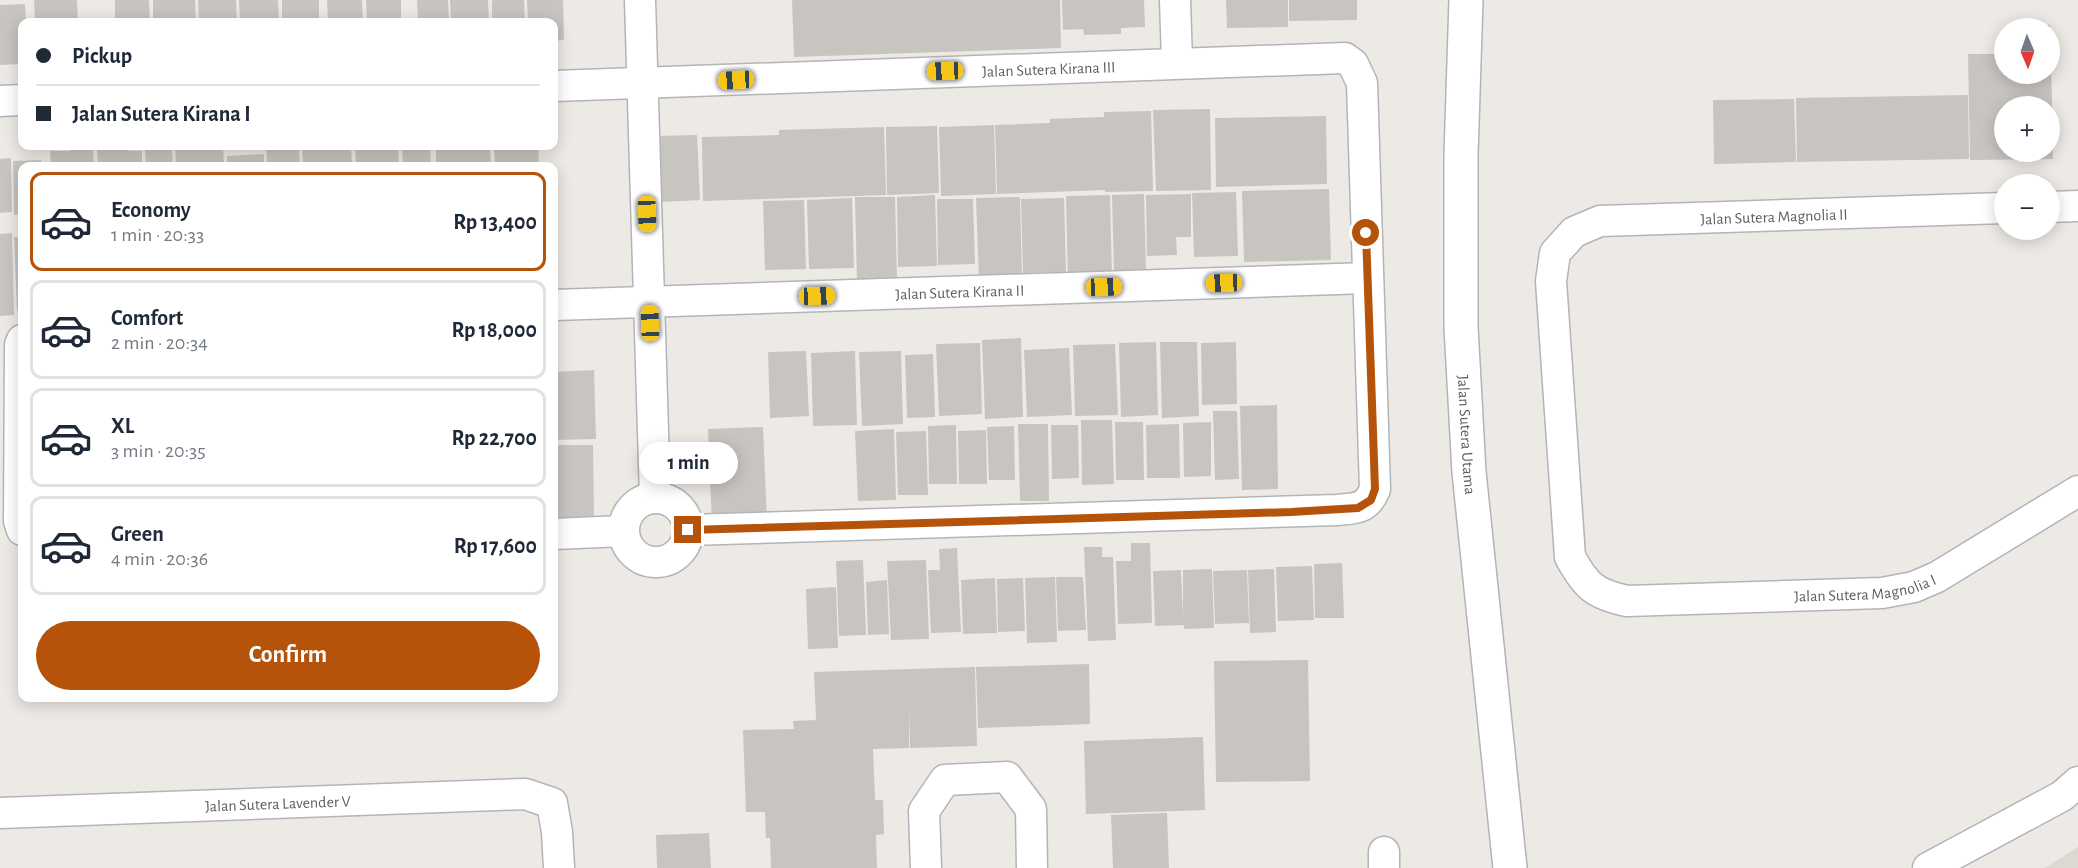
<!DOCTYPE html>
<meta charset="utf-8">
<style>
:root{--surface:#fff;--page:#f2f2f3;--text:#1f2937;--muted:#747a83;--line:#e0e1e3;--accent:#b45309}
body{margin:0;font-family:"Alegreya Sans",sans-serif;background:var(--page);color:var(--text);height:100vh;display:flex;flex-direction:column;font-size:22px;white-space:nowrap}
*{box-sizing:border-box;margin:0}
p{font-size:20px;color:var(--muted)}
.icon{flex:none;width:33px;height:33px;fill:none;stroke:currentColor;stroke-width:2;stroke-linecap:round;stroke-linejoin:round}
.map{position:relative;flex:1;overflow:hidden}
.side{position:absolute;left:18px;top:162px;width:540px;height:540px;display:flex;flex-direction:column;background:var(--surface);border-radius:12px;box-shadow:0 3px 15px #0003}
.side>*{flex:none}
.top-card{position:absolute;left:18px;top:18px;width:540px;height:132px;border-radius:12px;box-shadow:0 3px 15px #0003;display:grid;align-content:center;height:132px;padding:0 18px;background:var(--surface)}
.needle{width:39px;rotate:178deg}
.buttons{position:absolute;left:1994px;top:18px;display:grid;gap:12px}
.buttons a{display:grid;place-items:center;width:66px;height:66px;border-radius:50%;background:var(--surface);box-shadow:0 3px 15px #0003;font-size:30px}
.end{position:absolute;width:27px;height:27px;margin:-14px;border:8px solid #b45309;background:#fff;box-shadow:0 0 0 3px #fff}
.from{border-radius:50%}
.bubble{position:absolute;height:42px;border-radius:21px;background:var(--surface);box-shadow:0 3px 15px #0003;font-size:20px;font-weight:700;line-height:42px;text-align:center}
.car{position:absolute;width:18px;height:36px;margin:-18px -9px;border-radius:8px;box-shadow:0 0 4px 2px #0007;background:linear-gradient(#f5c518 24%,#345 0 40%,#f5c518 0 76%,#345 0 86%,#f5c518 0)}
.top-card b{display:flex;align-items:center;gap:21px;height:57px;font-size:22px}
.top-card b+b{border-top:2px solid var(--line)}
.top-card i{width:15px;height:15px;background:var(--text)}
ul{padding:10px 0 0;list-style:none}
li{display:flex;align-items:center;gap:18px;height:99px;margin:0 12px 9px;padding:0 6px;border:3px solid var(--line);border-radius:12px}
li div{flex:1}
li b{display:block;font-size:22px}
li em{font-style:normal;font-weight:700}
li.active{border-color:var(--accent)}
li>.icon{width:54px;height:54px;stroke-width:1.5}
.button{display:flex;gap:12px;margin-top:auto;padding:12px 18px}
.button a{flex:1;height:69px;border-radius:36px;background:var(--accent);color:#fff;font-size:24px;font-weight:700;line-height:69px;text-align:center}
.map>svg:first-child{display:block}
.education{fill:#dcd9d3}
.building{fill:#c8c5c1;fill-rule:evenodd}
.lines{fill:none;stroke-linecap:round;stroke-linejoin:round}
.street-casing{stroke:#b2b5b8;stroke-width:33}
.secondary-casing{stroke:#b1b4b8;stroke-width:36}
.street{stroke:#fff;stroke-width:30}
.secondary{stroke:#fff;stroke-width:33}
.route{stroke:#b45309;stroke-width:8}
.labels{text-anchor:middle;stroke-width:4.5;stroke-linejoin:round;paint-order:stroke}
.street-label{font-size:16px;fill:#5c6063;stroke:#fff}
</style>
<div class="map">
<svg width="2078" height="868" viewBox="0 0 2078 868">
<rect width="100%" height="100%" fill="#edeae5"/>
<!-- education -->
<path class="education" d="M2078,847v21h-33z"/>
<!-- building -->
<path class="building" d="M34,0h43l1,22h-43z
M115,0h34l1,22h-35z
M153,0h42l1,22h-43z
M198,0h38l1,22h-38z
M239,0h39l1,22h-39z
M282,0h37v22h-37z
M327,0h35l1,22h-35z
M366,0h35v22h-34z
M417,0h31l1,22h-31z
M450,0h38l1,22h-38z
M492,0h32l1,22h-33z
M527,0h36l1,40 -10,1v-19h-26z
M792,0h268l1,48 -267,9z
M1062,0h82l1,27 -24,1v6l-37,1 -1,-6 -20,1z
M1226,0h62v27l-61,1z
M1289,0h68v20l-68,1z
M25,4l1,18h-4v42l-22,1v-60z
M2050,25v3h-35v-2z
M2049,53h2l2,106 -83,1 -2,-106h36v20h45zM2004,106h45v46h-45z
M1968,95l1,64 -172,3 -1,-64z
M1794,99l2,63 -82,2 -1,-64z
M1210,109l1,81 -55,1 -3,-81z
M1151,111l2,80 -48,1v-2l-108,4 -2,-69 55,-2v-4l54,-2v-5z
M1326,116l1,68 -111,3 -1,-69z
M994,125l2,69 -55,2 -2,-69z
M937,126l2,67 -52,2 -1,-68z
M884,127l2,68 -183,6 -1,-64 77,-2v-5z
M697,135l3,65 -39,2 -3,-66z
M69,146h24l1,20h-43l-1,-15h20z
M97,146h31l1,5h13v15h-44z
M223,146l1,20h-48l-1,-19z
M266,146h33l1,20h-33z
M351,146l1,20h-49l-1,-18z
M355,146h43l1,20h-43z
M436,146h54l1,20h-55z
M494,146h44l1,20h-44z
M172,147l1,19h-27l-1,-18z
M402,149h28l1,17h-28z
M264,154v12h-37v-10z
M11,158l1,54 -12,1v-54z
M41,160v6h-19v48l-8,1 -1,-54z
M1329,189l2,71 -87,2 -2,-71z
M1236,192l2,64 -44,1 -2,-64z
M1144,194l2,77 -32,1 -2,-77z
M1191,194v43h-15l1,18 -30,1 -1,-61z
M935,195l2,71 -39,1 -1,-70z
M1110,195l2,85 -44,1 -2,-85z
M855,197h40l2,83 -40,1z
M1020,197l2,81 -43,2 -3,-82z
M852,198l2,70 -45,1 -2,-69z
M1064,198l2,74 -43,1 -2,-74z
M937,199h36l2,65 -37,1z
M804,200l2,69 -41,1 -2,-69z
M12,233l2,82 -14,1v-82z
M14,237h8v74h-5z
M1021,338l2,79 -38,2 -3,-79z
M1156,342l2,73 -37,2 -2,-74z
M1160,342h37l2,74 -37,2z
M1236,342l1,62 -35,1 -1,-62z
M980,343l2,71 -43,2 -3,-72z
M1115,344l3,71 -43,1 -2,-71z
M1069,348l3,67 -45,2 -3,-67z
M806,351l3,65 -39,2 -2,-66z
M855,351l2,74 -44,1 -2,-73z
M901,351l2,73 -41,2 -3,-74z
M933,354l2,63 -28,1 -2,-63z
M594,370l2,69 -42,1v-68z
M1277,405l1,84 -36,1 -2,-84z
M1213,411h24l2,68 -24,1z
M1081,420h31l2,64 -32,1z
M1115,422h28l1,58h-28z
M1211,422v54l-27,1 -1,-54z
M1018,424h30l1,77h-29z
M1179,424l1,54h-33l-1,-53z
M956,425l1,59h-28l-1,-58z
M1051,425h27l1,53 -27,1z
M1014,426l1,54h-26l-2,-53z
M763,427l4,95 -55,2 -4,-95z
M894,429l2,71 -38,1 -3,-70z
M986,430l1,54h-28l-1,-53z
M926,431l2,64h-30l-2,-63z
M554,445h39l1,72 -40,1z
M1131,543h19l2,80 -34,1 -2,-63h15z
M1084,547h18v10h11l3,83 -28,1z
M957,548l4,84 -30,1 -3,-63h12l-1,-21z
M863,560l3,75 -27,1 -3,-75z
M926,560l3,79 -38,1 -4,-79z
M1342,563l2,55h-29l-1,-54z
M1312,566l2,54 -36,1 -2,-54z
M1212,569l2,59 -30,1v-4l-29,1 -2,-55 28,-1 2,48v-48z
M1274,569l2,63 -26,1 -2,-63z
M1247,570l2,53 -34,1 -2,-53z
M1055,577l2,65 -30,1 -2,-65z
M1056,577h27l3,53 -28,1z
M995,578l2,55 -34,1 -2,-54z
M1023,578l2,53 -27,1 -1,-53z
M887,580l2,54 -21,1 -2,-53z
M836,587l2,61 -30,1 -2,-60z
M1308,660l2,121 -94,1 -2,-121z
M1089,664l1,60 -112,4 -2,-61z
M975,667l2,79 -67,2 -1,-42v42l-36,1 2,51h8l1,34 -8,1 1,33h-106l-1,-30h-4l-1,-26h-19l-3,-82 51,-1 -1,-8 23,-1 -2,-48z
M1203,737l2,73 -119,4 -2,-73z
M1167,813l2,55h-56l-2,-53z
M709,833l2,35h-54l-1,-33z"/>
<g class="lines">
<!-- street casing -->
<g class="street-casing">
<g id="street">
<path d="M640,0l15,498"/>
<path d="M1175,0l2,62"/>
<path id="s1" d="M554,86l791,-28 8,6 9,19 13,406c-8,20 -18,19 -38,21l-649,20"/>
<path d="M0,101l22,-1"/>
<path d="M2049,207l29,-1"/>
<path id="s2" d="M2004,208l-404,13 -26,11 -19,21 -4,28 19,276c16,29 24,37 57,44l255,-8 32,-6 23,-10 141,-86"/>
<path id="s3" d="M554,305l813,-27"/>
<path d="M22,340l-2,5 -1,176 3,9"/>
<circle cx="656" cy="530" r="32"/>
<path d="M554,534l69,-3"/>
<path id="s4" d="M0,813l525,-19 27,9 5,29 2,36"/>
<path d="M1384,852v16"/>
<path d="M926,868l-2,-57 21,-31 62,-3 24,32 1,59"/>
<path d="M1928,868l134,-72 16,-14"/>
</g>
</g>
<!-- secondary casing -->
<g class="secondary-casing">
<g id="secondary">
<path id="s5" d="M1466,0l-5,155v172l8,145 41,396"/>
</g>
</g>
<!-- street -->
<use href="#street" class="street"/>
<!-- secondary -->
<use href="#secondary" class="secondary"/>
</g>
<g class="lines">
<!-- route -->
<path class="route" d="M688,530l603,-18 67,-4 13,-8 4,-11 -9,-256"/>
</g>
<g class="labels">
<!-- street labels -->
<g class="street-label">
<text dy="6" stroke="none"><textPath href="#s1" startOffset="495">Jalan Sutera Kirana III</textPath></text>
<text transform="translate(1774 216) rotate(-2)" y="6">Jalan Sutera Magnolia II</text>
<text dy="6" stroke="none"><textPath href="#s3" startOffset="406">Jalan Sutera Kirana II</textPath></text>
<text dy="6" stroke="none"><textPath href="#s5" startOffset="435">Jalan Sutera Utama</textPath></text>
<text dy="6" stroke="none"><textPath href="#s2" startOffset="1080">Jalan Sutera Magnolia I</textPath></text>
<text dy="6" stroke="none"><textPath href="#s4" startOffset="278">Jalan Sutera Lavender V</textPath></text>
</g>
</g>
</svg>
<div class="buttons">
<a><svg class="needle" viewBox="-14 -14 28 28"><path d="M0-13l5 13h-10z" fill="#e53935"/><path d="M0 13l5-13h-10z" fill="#747a83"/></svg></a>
<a>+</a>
<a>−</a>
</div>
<i class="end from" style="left:1366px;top:233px"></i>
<i class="end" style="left:688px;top:530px"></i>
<div class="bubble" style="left:639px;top:442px;width:99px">1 min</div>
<i class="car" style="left:945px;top:71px;rotate:268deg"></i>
<i class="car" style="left:736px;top:80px;rotate:267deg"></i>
<i class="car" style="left:647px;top:214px;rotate:178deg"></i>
<i class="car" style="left:1224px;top:283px;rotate:268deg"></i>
<i class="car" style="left:1104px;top:287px;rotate:88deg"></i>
<i class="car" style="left:817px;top:296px;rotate:88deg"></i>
<i class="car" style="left:650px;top:323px;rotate:358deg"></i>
<div class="top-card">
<b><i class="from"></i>Pickup</b>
<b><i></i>Jalan Sutera Kirana I</b>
</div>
<section class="side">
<ul>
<li class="active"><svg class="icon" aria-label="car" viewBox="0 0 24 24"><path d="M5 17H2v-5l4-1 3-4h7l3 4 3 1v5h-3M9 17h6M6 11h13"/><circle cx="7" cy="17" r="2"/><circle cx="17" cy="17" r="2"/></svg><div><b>Economy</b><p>1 min · 20:33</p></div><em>Rp 13,400</em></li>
<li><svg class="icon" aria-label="car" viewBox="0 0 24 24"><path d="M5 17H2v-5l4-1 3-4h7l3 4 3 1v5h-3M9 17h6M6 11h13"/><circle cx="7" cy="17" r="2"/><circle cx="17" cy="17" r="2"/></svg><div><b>Comfort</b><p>2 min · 20:34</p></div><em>Rp 18,000</em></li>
<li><svg class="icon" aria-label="car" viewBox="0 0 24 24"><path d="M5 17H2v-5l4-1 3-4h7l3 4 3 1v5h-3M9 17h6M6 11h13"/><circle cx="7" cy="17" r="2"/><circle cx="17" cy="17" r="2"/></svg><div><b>XL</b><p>3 min · 20:35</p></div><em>Rp 22,700</em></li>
<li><svg class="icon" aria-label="car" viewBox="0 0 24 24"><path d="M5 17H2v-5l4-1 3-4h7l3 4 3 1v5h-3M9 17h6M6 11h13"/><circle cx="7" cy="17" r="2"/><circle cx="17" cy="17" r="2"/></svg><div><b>Green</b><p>4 min · 20:36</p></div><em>Rp 17,600</em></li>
</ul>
<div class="button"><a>Confirm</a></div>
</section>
</div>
